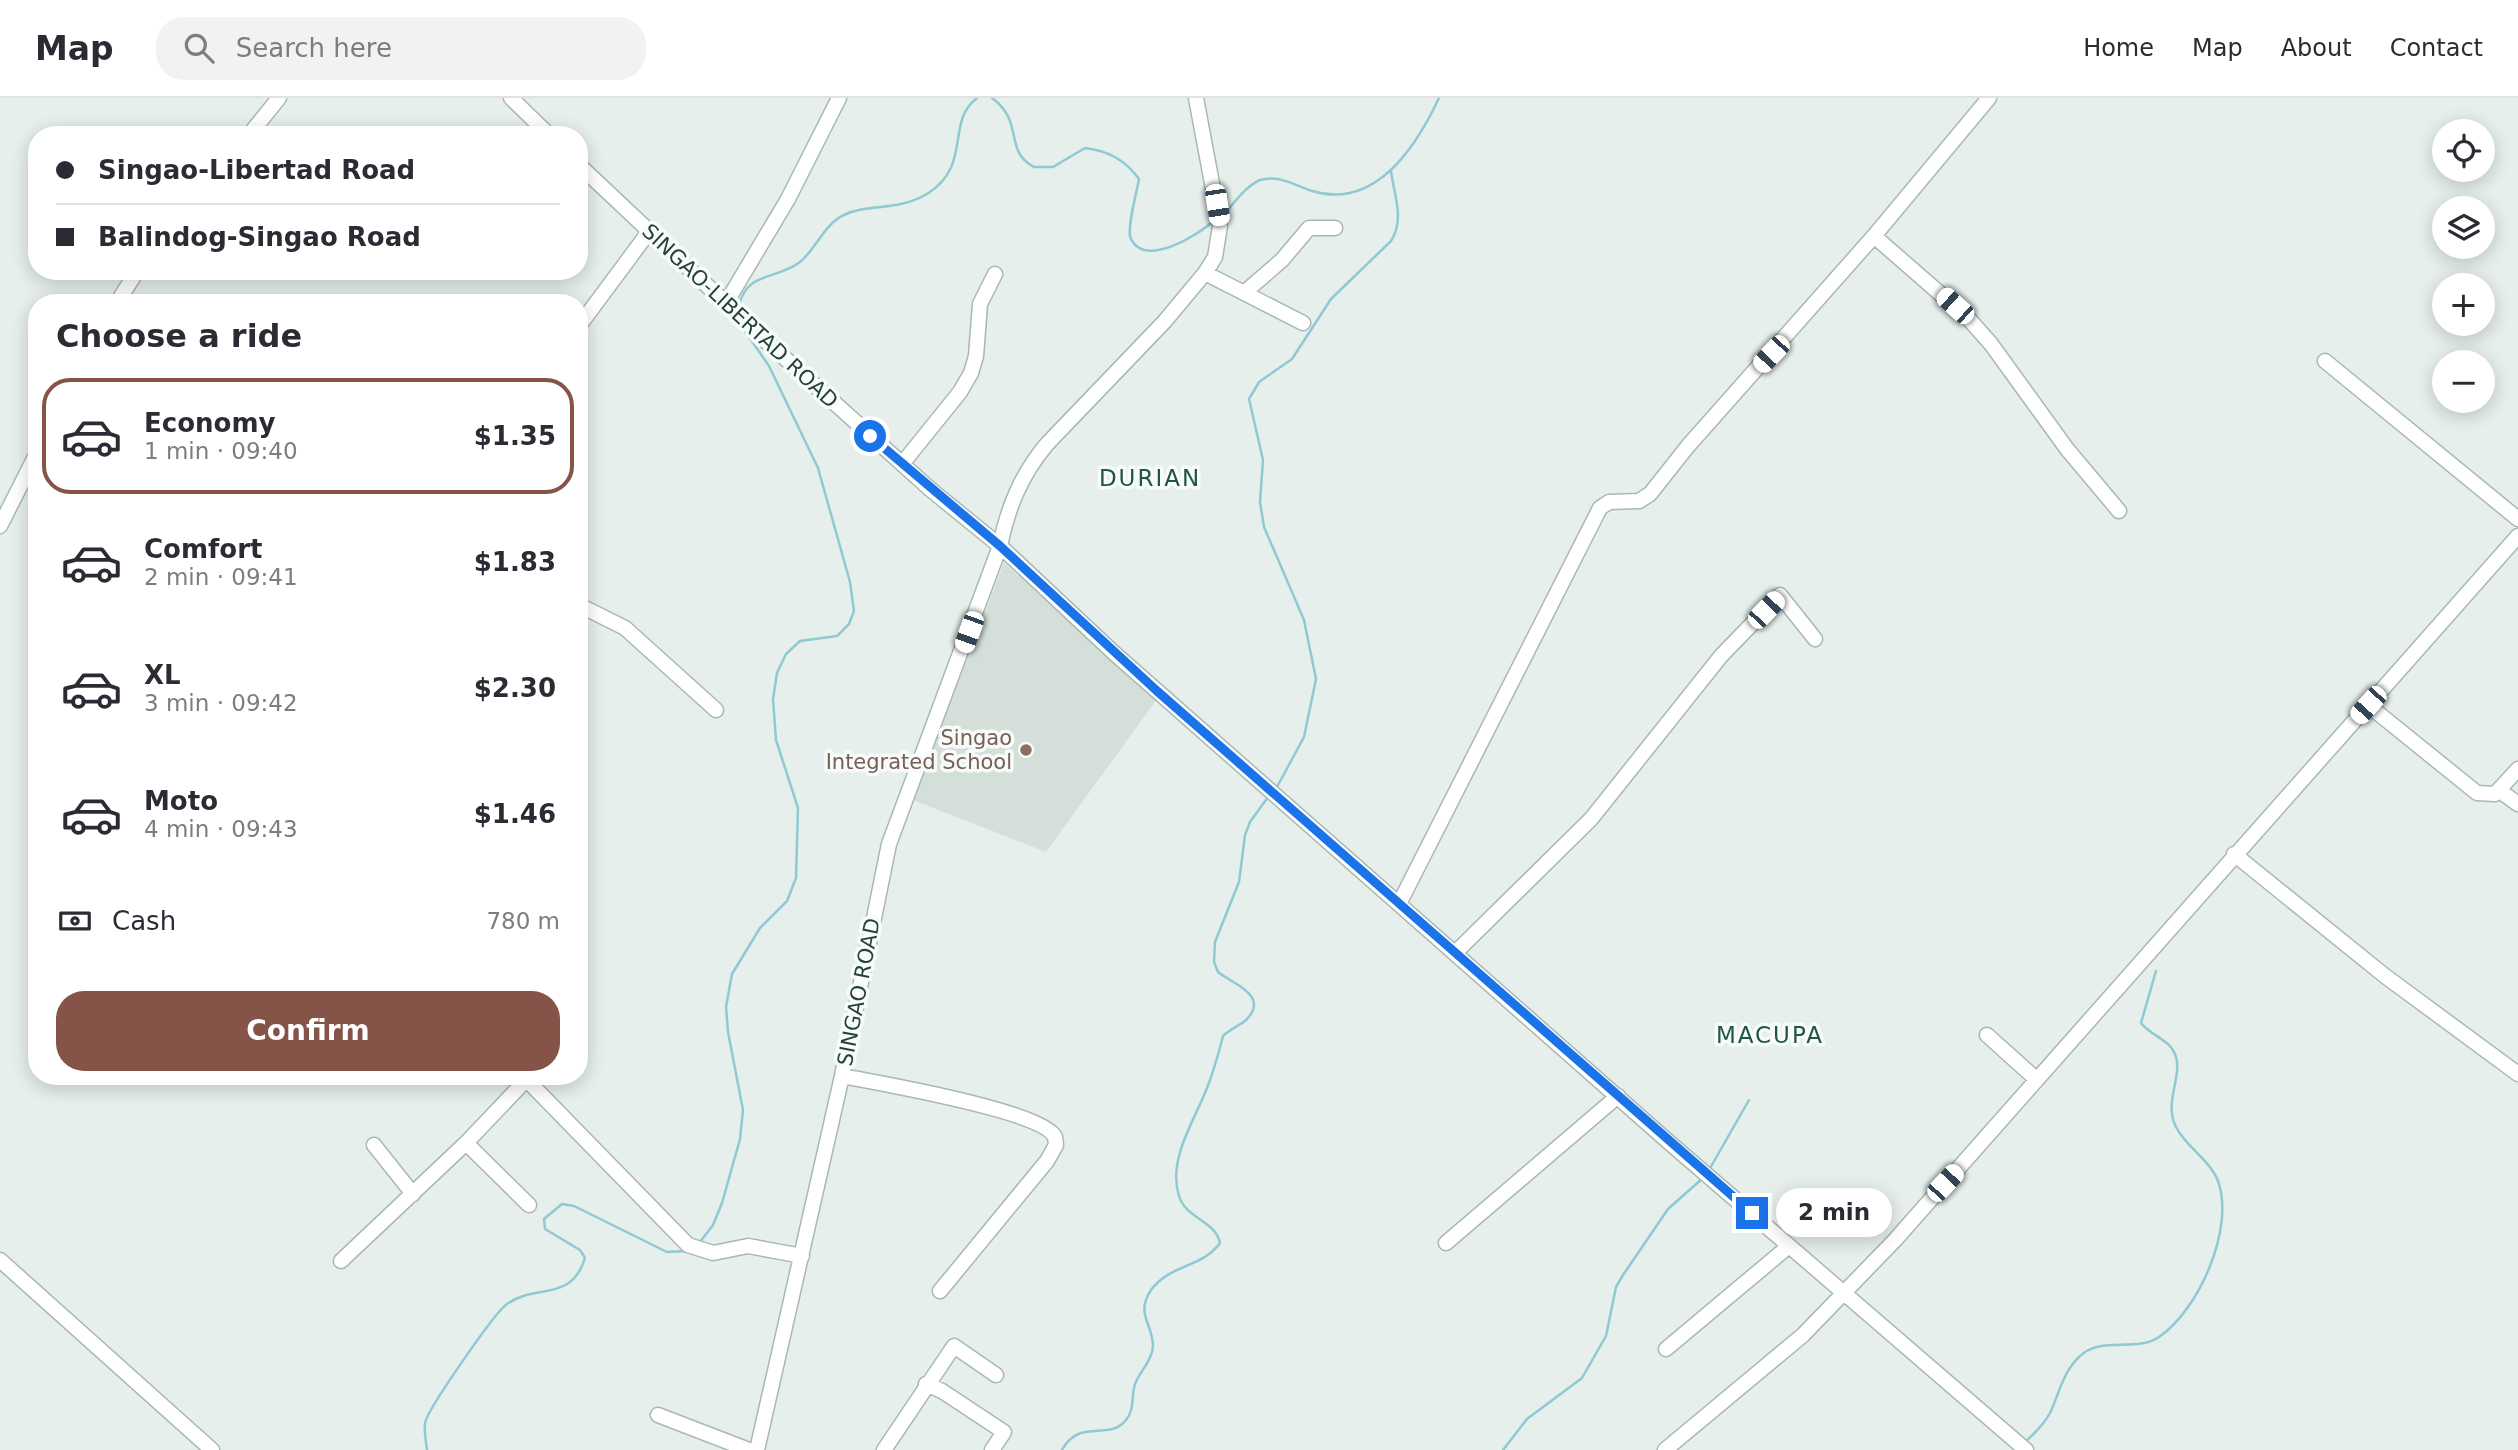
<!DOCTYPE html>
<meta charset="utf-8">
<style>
:root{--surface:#fff;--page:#f2f2f3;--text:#2b2b33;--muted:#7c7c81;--line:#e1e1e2;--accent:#855347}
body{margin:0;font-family:"DejaVu Sans",sans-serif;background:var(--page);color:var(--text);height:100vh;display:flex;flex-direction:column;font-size:26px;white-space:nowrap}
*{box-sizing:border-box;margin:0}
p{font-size:23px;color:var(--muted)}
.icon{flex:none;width:38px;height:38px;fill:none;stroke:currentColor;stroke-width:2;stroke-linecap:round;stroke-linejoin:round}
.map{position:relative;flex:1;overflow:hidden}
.details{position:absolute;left:28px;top:196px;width:560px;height:791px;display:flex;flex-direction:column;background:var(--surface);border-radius:28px;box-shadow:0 4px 18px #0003}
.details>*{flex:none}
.top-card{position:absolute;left:28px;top:28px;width:560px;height:154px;border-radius:28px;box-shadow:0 4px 18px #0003;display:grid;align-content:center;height:154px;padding:0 28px;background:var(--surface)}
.buttons{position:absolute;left:2432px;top:21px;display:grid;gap:14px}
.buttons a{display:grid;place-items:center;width:63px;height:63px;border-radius:50%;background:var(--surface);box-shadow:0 4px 18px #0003;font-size:35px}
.end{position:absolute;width:32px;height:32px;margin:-16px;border:9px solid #1a73e8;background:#fff;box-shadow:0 0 0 4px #fff}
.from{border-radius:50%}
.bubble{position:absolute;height:49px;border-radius:24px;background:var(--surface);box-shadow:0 4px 18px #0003;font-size:23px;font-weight:600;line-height:49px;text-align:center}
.car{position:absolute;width:21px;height:42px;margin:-21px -10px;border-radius:9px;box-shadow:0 0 5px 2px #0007;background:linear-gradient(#fff 24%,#345 0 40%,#fff 0 76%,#345 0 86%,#fff 0)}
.top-card b{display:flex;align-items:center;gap:24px;height:66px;font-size:26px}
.top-card b+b{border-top:2px solid var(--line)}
.top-card i{width:18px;height:18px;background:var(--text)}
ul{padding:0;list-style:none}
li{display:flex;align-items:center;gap:21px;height:116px;margin:0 14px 10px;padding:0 14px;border:4px solid transparent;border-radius:28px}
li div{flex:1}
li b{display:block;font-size:26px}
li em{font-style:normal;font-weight:600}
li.selected{border-color:var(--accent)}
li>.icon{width:63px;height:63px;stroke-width:1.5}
h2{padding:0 28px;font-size:32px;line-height:84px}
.pay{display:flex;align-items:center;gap:18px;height:77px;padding:0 28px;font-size:26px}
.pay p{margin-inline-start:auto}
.action{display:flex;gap:14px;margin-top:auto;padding:14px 28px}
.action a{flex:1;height:80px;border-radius:28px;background:var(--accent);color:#fff;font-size:28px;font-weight:600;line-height:80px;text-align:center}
header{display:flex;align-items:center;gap:42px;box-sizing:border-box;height:98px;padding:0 35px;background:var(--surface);border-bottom:2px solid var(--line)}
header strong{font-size:33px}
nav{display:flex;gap:38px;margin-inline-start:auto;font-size:24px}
.search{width:490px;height:63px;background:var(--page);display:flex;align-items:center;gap:18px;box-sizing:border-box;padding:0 24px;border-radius:28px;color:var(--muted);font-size:26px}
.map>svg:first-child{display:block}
.built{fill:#d4dfda}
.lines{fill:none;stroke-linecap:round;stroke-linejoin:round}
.stream{stroke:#8ec9d4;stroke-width:2.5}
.minor-casing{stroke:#a8b8b2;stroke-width:17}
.minor{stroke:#fff;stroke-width:14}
.route{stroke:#1a73e8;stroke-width:9}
.education-dot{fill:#8d6e63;stroke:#f7fbf9;stroke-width:2.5}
.labels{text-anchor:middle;stroke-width:7;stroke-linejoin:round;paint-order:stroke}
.street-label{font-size:21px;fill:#24423a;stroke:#f7fbf9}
.education-label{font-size:21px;fill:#785e54;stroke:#f7fbf9;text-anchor:end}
.neighbourhood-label{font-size:23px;letter-spacing:2px;fill:#1f5548;stroke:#f7fbf9}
</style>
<header>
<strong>Map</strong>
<div class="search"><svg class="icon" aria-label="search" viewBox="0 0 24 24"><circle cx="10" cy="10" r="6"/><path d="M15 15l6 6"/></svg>Search here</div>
<nav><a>Home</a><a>Map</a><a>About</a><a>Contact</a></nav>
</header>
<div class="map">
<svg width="2518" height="1352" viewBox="0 0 2518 1352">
<rect width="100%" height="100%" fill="#e6efeb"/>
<!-- built -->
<path class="built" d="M1004,465l153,136 -111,153 -133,-52z"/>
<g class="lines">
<!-- stream -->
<path class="stream" d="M992,0c33,24 11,53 42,69h19l32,-19c24,3 40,12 54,31 -2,13 -13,51 -8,60 14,29 68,-4 82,-18
M1225,115c10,-11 21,-27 35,-33 20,-6 35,6 52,11 63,19 104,-44 127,-93
M739,208c7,-35 38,-26 61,-44 16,-13 25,-39 44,-47 25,-12 52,-3 83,-21 46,-29 18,-72 50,-96
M1277,689l27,-50 12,-58 -12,-59 -40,-93 -4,-25 3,-42 -14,-61 10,-17 33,-23 39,-60 60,-58c14,-22 3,-46 0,-70
M1709,1072l40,-70
M700,1144l13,-17 9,-22 18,-64 3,-29 -15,-78 -2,-25 6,-33 28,-46 27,-27 9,-23 2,-70 -22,-68 -3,-41 4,-26 9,-19 14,-13 37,-5 12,-12 5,-13 -4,-29 -32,-114 -49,-102 -29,-42
M2026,1343c9,-8 18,-17 24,-28 9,-19 13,-41 29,-56 21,-22 57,-4 80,-20 40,-27 76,-109 59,-156 -8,-21 -32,-34 -42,-54 -13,-25 8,-52 -1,-73 -6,-15 -24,-18 -34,-31l15,-52
M427,1352c-1,-8 -3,-19 -2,-27 2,-13 70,-111 82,-119 29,-21 64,-1 78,-46l-5,-8 -35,-21 -1,-10 18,-15 12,2 93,46 19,-1
M1062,1352c18,-33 47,-8 64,-30 9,-11 5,-23 9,-36 5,-13 17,-23 18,-38 0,-22 -18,-32 -2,-56 19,-26 51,-22 69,-47 -5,-23 -34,-24 -41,-47 -11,-35 13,-72 26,-103 8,-19 13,-37 18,-57 7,-7 16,-10 23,-16 25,-25 -15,-37 -28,-48l-4,-10 1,-20 24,-60 6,-47 5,-13 18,-25
M1503,1352l24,-31 55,-41 24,-42 10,-49 7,-12 45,-66 35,-31"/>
<!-- minor casing -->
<g class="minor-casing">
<path id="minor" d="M511,0l38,37
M249,37l30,-37
M579,67l189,178 162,146 70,57 114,107 557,491 355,306
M1874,138l94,82 23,26 76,105 52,62
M1205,175l98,50
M1245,194l37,-32 27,-32h26
M117,205l20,-32
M726,205l62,-104 51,-101
M579,228l69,-93
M2325,263l193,158
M902,366l58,-72 11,-19 5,-17 4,-52 15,-30
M0,428l37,-73
M579,507l46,23 91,82
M2368,607l109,88 18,1 23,-25
M2500,693l18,13
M2234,756l151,122 133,98
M1400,804l200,-394 9,-6 30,-1 11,-7 38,-48 186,-210 115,-138
M1456,854l135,-133 130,-163 59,-61 35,44
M1987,937l49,44
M523,978l165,169 25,8 35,-7 54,10
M842,978c36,7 200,35 213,61l1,8 -9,16 -107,130
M466,1045l63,62
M374,1047l39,49
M1446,1145l172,-147
M0,1162l212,190
M341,1163l125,-118 60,-63
M1666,1251l123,-103
M926,1286l16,7 62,41 -12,18
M658,1317l91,35
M757,1352l85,-374 47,-232 111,-298c8,-39 21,-71 47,-102l118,-123 40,-48 10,-16 5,-31 -24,-128
M884,1352l70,-104 42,29
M1665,1352l138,-115 92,-95 623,-704"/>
</g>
<!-- minor -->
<use href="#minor" class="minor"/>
</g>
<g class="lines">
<!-- route -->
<path class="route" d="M870,338l130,110 157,145 595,522"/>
</g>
<!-- markers -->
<circle class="education-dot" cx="1026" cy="652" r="7"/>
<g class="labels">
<!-- street labels -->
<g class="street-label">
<text transform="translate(740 218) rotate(43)" y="7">SINGAO-LIBERTAD ROAD</text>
<text transform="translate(859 894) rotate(-79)" y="7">SINGAO ROAD</text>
</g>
<!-- education labels -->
<g class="education-label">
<text x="1012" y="647">Singao<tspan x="1012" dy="24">Integrated School</tspan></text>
</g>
<!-- neighbourhood labels -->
<g class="neighbourhood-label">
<text x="1150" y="388">DURIAN</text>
<text x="1770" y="945">MACUPA</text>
</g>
</g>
</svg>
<div class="buttons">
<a><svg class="icon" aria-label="locate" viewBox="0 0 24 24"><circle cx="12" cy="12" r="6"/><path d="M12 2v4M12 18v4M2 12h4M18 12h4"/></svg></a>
<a><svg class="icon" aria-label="layers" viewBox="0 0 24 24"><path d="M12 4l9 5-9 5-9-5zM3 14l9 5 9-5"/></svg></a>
<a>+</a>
<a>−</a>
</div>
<i class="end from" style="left:870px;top:338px"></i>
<i class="end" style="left:1752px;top:1115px"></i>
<div class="bubble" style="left:1776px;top:1090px;width:116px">2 min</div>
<i class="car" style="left:1217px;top:107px;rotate:171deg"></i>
<i class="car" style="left:1955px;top:208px;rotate:312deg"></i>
<i class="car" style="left:1771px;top:256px;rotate:223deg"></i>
<i class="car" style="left:1766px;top:512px;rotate:44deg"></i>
<i class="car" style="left:969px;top:534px;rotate:200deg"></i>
<i class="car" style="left:2368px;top:607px;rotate:222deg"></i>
<i class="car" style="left:1945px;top:1085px;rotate:43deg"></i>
<div class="top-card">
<b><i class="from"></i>Singao-Libertad Road</b>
<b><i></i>Balindog-Singao Road</b>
</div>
<section class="details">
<h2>Choose a ride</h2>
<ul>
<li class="selected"><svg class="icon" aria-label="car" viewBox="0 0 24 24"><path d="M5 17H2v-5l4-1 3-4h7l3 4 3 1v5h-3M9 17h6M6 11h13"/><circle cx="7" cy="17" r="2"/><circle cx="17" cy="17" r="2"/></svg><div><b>Economy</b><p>1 min · 09:40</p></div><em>$1.35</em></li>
<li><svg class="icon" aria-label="car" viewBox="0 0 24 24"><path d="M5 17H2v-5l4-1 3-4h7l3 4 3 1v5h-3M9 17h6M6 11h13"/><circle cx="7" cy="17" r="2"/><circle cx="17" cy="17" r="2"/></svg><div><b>Comfort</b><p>2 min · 09:41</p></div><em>$1.83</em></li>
<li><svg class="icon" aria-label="car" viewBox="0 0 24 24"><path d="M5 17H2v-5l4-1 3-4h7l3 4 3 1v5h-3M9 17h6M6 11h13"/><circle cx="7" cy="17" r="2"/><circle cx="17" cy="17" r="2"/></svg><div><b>XL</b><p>3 min · 09:42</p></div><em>$2.30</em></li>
<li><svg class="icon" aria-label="car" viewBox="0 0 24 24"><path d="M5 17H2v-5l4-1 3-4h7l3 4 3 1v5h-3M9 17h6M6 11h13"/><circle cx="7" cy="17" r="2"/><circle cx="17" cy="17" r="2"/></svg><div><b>Moto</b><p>4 min · 09:43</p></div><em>$1.46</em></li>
</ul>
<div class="pay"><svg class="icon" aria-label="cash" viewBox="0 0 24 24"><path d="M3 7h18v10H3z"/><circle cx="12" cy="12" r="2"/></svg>Cash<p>780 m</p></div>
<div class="action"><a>Confirm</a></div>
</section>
</div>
